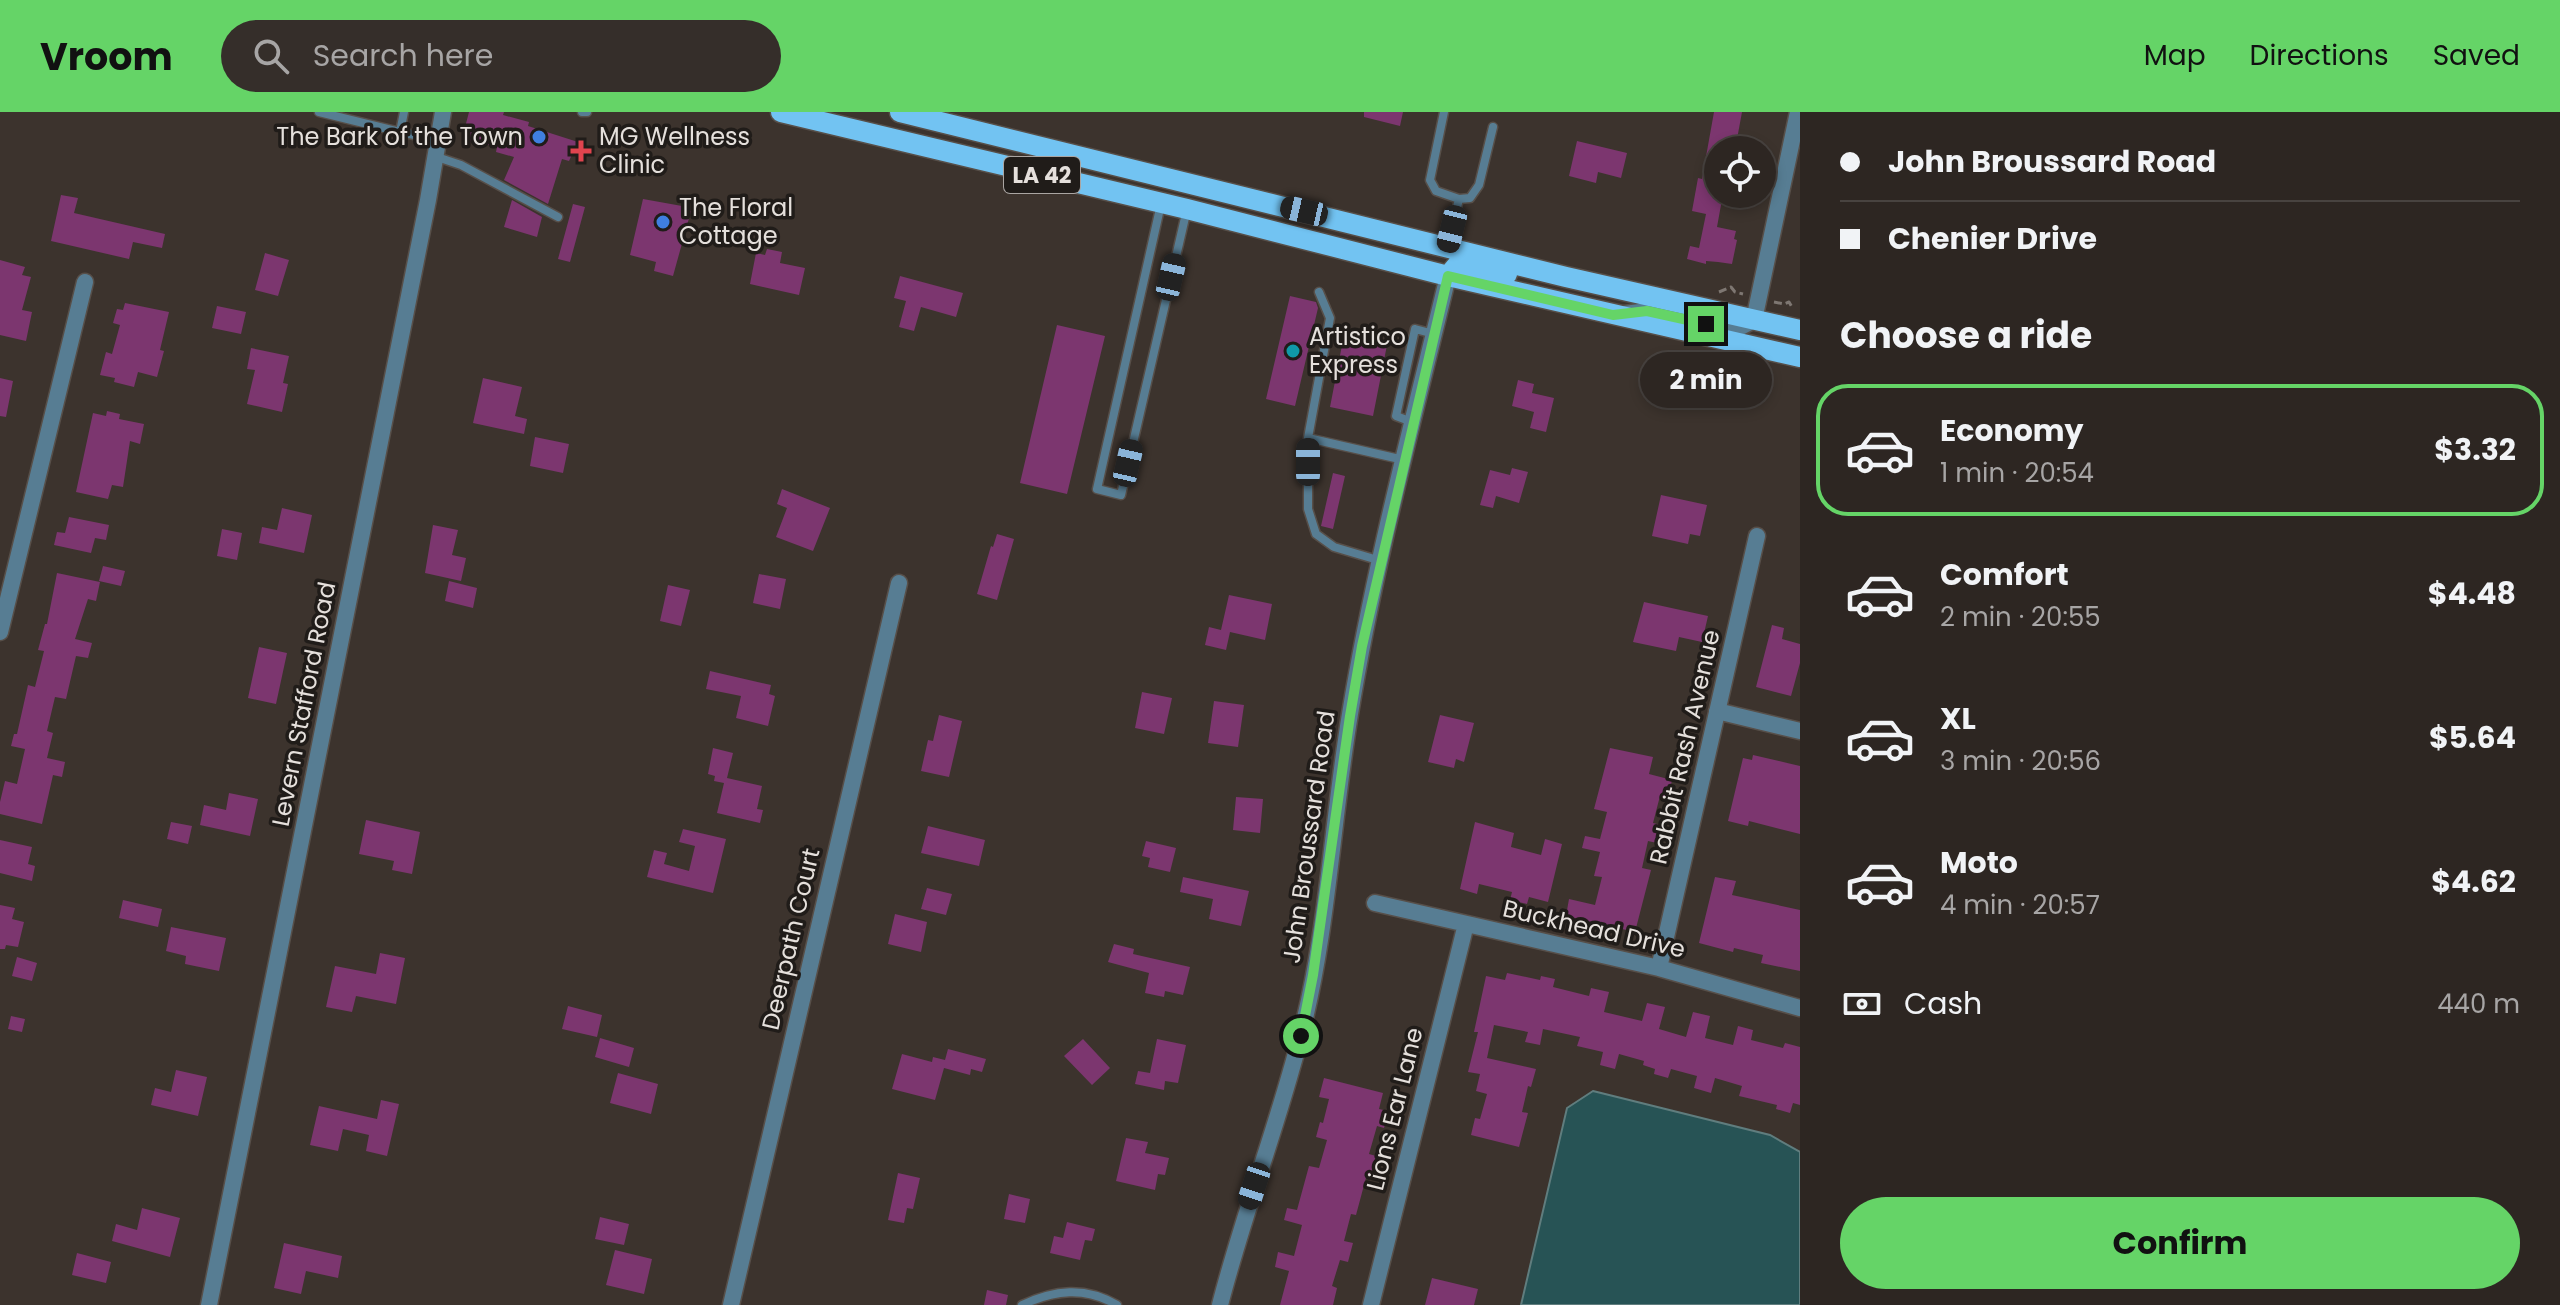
<!DOCTYPE html>
<meta charset="utf-8">
<style>
:root{--surface:#2d2622;--page:#352e2a;--text:#f1f3f6;--muted:#a7a5a5;--line:#484340;--accent:#65d467}
body{margin:0;font-family:Poppins,sans-serif;background:var(--page);color:var(--text);height:100vh;display:flex;flex-direction:column;font-size:30px;white-space:nowrap}
*{box-sizing:border-box;margin:0}
p{font-size:26px;color:var(--muted)}
.icon{flex:none;width:44px;height:44px;fill:none;stroke:currentColor;stroke-width:2;stroke-linecap:round;stroke-linejoin:round}
.map{position:relative;flex:1;overflow:hidden}
.drawer{display:flex;flex-direction:column;background:var(--surface);width:760px}
.drawer>*{flex:none}
.top-card{display:grid;align-content:center;height:176px;padding:0 40px;background:var(--surface)}
.controls{position:absolute;left:1704px;top:24px;display:grid;gap:16px}
.controls a{display:grid;place-items:center;width:72px;height:72px;border-radius:50%;background:var(--surface);box-shadow:0 4px 12px #0003,0 0 0 2px var(--line);font-size:40px}
.end{position:absolute;width:36px;height:36px;margin:-18px;border:10px solid #65d467;background:#111;box-shadow:0 0 0 4px #111}
.from{border-radius:50%}
.bubble{position:absolute;height:56px;border-radius:28px;background:var(--surface);box-shadow:0 4px 12px #0003,0 0 0 2px var(--line);font-size:26px;font-weight:700;line-height:56px;text-align:center}
.car{position:absolute;width:24px;height:48px;margin:-24px -12px;border-radius:10px;box-shadow:0 0 6px 2px #0007;background:linear-gradient(#222 24%,#8ab4d8 0 40%,#222 0 76%,#8ab4d8 0 86%,#222 0)}
.top-card b{display:flex;align-items:center;gap:28px;height:76px;font-size:30px}
.top-card b+b{border-top:2px solid var(--line)}
.top-card i{width:20px;height:20px;background:var(--text)}
ul{padding:0;list-style:none}
li{display:flex;align-items:center;gap:24px;height:132px;margin:0 16px 12px;padding:0 24px;border:4px solid transparent;border-radius:32px}
li div{flex:1}
li b{display:block;font-size:30px}
li em{font-style:normal;font-weight:700}
li.active{border-color:var(--accent)}
li>.icon{width:72px;height:72px;stroke-width:1.5}
h2{padding:0 40px;font-size:36px;line-height:96px}
.pay{display:flex;align-items:center;gap:20px;height:88px;padding:0 40px;font-size:30px}
.pay p{margin-inline-start:auto}
.button{display:flex;gap:16px;margin-top:auto;padding:16px 40px}
.button a{flex:1;height:92px;border-radius:48px;background:var(--accent);color:#111;font-size:32px;font-weight:700;line-height:92px;text-align:center}
header{display:flex;align-items:center;gap:48px;box-sizing:border-box;height:112px;padding:0 40px;background:var(--accent);color:#111}
header strong{font-size:38px}
nav{display:flex;gap:44px;margin-inline-start:auto;font-size:28px}
.search{width:560px;height:72px;background:var(--page);display:flex;align-items:center;gap:20px;box-sizing:border-box;padding:0 28px;border-radius:44px;color:var(--muted);font-size:30px}
main{display:flex;flex:1;min-height:0}
.map>svg:first-child{display:block}
.water{fill:#275355;stroke:#607d7e;stroke-width:2}
.building{fill:#7c366f}
.lines{fill:none;stroke-linecap:round;stroke-linejoin:round}
.lane-casing{stroke:#574f49;stroke-width:11}
.street-casing{stroke:#574f49;stroke-width:19}
.primary-casing{stroke:#574f49;stroke-width:23}
.path{stroke:#7e7772;stroke-width:3;stroke-dasharray:8 4;stroke-linecap:butt}
.lane{stroke:#577d93;stroke-width:8}
.street{stroke:#577d93;stroke-width:16}
.primary{stroke:#72c3f2;stroke-width:20}
.route{stroke:#65d467;stroke-width:10}
.shop-dot{fill:#3f7fe0;stroke:#201c19;stroke-width:3}
.health-dot{fill:#e0444e;stroke:#201c19;stroke-width:3}
.culture-dot{fill:#0f9aa8;stroke:#201c19;stroke-width:3}
.labels{text-anchor:middle;stroke-width:7;stroke-linejoin:round;paint-order:stroke}
.shield{fill:#201c19;stroke:#aaa5a2;stroke-width:2}
.shield-label{font-size:22px;font-weight:bold;fill:#e5e0dc}
.poi-label{font-size:24px;fill:#e5e0dc;stroke:#201c19;text-anchor:start}
.street-label{font-size:24px;fill:#e5e0dc;stroke:#201c19}
</style>
<header>
<strong>Vroom</strong>
<div class="search"><svg class="icon" aria-label="search" viewBox="0 0 24 24"><circle cx="10" cy="10" r="6"/><path d="M15 15l6 6"/></svg>Search here</div>
<nav><a>Map</a><a>Directions</a><a>Saved</a></nav>
</header>
<main>
<div class="map">
<svg width="1800" height="1193" viewBox="0 0 1800 1193">
<rect width="100%" height="100%" fill="#3c332d"/>
<!-- water -->
<path class="water" d="M1593,979l177,44 30,17v153h-279l46,-197z"/>
<!-- building -->
<path class="building" d="M469,0h35l-1,3 26,7 -1,4 50,16 -9,19 -7,-2 -14,45 -44,-24 10,-23 -18,-5 1,-5 -35,-8z
M1364,0h39l-3,14 -36,-9z
M1714,0h28l-7,38h-17v44h5l-6,33 19,4 -2,8 3,1 -5,24 -14,-2 -12,-1v3l-19,-5 3,-13 9,2 7,-34 -14,-3 6,-33 4,1z
M1577,29l50,12 -6,25 -23,-6 -2,11 -27,-7z
M61,83l17,3 -4,15 91,21 -3,14 -29,-6 -4,17 -78,-18z
M643,87l39,7v2l9,3 -18,65 -19,-5 2,-9 -26,-7z
M512,88l30,17 -5,20 -33,-10z
M573,92l12,3 -15,55 -12,-3z
M767,137l15,3 -2,11 25,5 -6,27 -49,-11 6,-31 9,2z
M265,141l24,7 -11,36 -23,-6z
M0,148l25,7 -3,8 9,2 -9,33 10,2 -6,29 -26,-6z
M900,164l63,17 -7,24 -35,-10 -7,24 -15,-4 7,-26 -12,-3z
M1290,184l26,6 2,6 -23,98 -29,-7z
M125,191l44,9 -9,38 4,1 -7,26 -19,-5 -4,15 -20,-5 1,-4 -15,-3 6,-23 6,2 8,-29 -7,-2 4,-14 6,1z
M217,194l29,6 -5,22 -29,-6z
M1057,213l48,11 -38,158 -47,-11z
M1355,217l25,5 -2,10 9,1 -14,71 -43,-9 14,-72 10,2z
M251,236l38,8 -6,27 5,1 -6,28 -35,-8 8,-34 -8,-1z
M0,266l13,3 -7,36 -6,-1z
M483,266l39,9 -7,29 12,3 -3,15 -51,-11z
M1518,268l16,4 -2,9 22,5 -8,34 -16,-4 4,-16 -22,-6z
M107,299l13,3 -1,5 25,5 -4,20 -10,-3 -7,46 -11,-2 -4,14 -32,-7 17,-79 13,3z
M535,325l34,7 -6,29 -33,-7z
M1512,356l16,4 -9,31 -23,-7 -3,12 -13,-3 10,-35 20,5z
M1333,361l12,3 -12,53 -12,-3z
M782,377l48,19 -17,43 -37,-14 11,-29 -10,-4z
M1661,383l46,10 -7,31 -10,-2 -2,10 -36,-8z
M282,396l30,7 -8,38 -45,-10 3,-16 15,3z
M69,405l40,8 -3,15 -11,-2 -4,15 -37,-8 3,-13 8,1z
M433,413l25,5 -6,25 14,3 -5,23 -36,-8z
M222,417l20,4 -5,27 -20,-4z
M997,422l17,5 -17,61 -20,-6 14,-48 2,1z
M103,454l22,5 -4,15 -22,-5z
M57,461l43,9 -4,19 -8,-2 -13,40 17,4 -4,15 -12,-2 -10,43 -11,-2 -8,34 6,2 -6,25 18,4 -3,15 -9,-2 -11,49 -42,-10v-12l5,-21 12,3 8,-35 -14,-3 3,-12h3l11,-49 7,2 9,-36 -6,-1 7,-26h2z
M759,462l27,5 -6,30 -27,-6z
M449,469l28,7 -4,20 -28,-7z
M668,473l22,5 -9,36 -21,-5z
M1229,483l43,9 -7,36 -35,-8 -4,18 -21,-5 4,-18 12,3z
M1644,490l64,14 -6,26 -23,-5 -3,14 -43,-9z
M1772,513l12,3 -2,11 18,5v19l-9,33 -35,-9z
M259,535l28,6 -11,51 -28,-6z
M710,559l61,14 -2,9 6,2 -7,30 -32,-8 5,-22 -35,-7z
M1142,580l30,6 -8,36 -29,-6z
M1214,589l30,4 -6,42 -30,-4z
M939,603l23,6 -13,56 -28,-6 7,-31 5,1z
M1440,603l34,8 -10,39 -8,-3 -2,9 -26,-6z
M713,636l20,5 -6,25 35,8 -5,23 6,1 -3,13 -43,-10 7,-30 -10,-2 1,-5 -7,-2z
M1610,636l43,9 -4,17 23,6 -4,18 -8,-2 -7,27 8,2 -4,18 -9,-2 -6,27 9,2 -16,62 -69,-16 3,-17 26,6 7,-28 -8,-1 6,-24 -18,-4 3,-12 15,3 7,-27 -13,-3z
M1753,643l47,11v68l-51,-13 -1,5 -20,-5 15,-63 9,2z
M229,681l29,6 -8,37 -50,-11 4,-20 22,5z
M1236,685l27,2 -3,34 -27,-3z
M366,708l54,12 -8,42 -20,-4 2,-9 -35,-7z
M171,710l21,4 -4,18 -21,-5z
M1475,710l39,11 -3,14 30,8 4,-16 17,5 -14,58 -19,-5 -2,7 -17,-4 2,-8 -33,-8 -2,10 -17,-5z
M928,714l57,14 -6,26 -58,-13z
M683,717l43,10 -13,54 -66,-16 7,-27 13,3 -3,11 25,7 6,-25 -16,-4z
M0,728l32,7 -4,17 7,2 -3,15 -32,-8z
M1146,729l30,7 -6,24 -22,-5 2,-9 -8,-2z
M1183,765l66,14 -8,35 -32,-7 4,-20 -33,-7z
M1715,765l21,4 -4,14 68,15v61l-39,-8 2,-8 -29,-7 -1,4 -34,-9z
M927,776l25,6 -6,21 -25,-6z
M123,788l39,9 -4,18 -39,-9z
M0,793l15,3 -3,11 12,3 -6,25 -12,-2 -1,4h-5z
M895,802l32,8 -6,30 -33,-8z
M171,815l55,11 -7,33 -34,-7 1,-8 -20,-5z
M1114,832l20,5 -1,5 57,13 -7,28 -18,-4 -1,6 -19,-4 4,-20 -41,-11z
M380,841l25,5 -9,46 -40,-8 -4,16 -26,-5 9,-41 41,8z
M17,845l20,6 -5,18 -20,-5z
M1507,861l33,7 1,-4 14,3 -2,8 36,9 2,-8 18,4 -5,20 38,9 5,-18 18,4 -6,22 27,8 7,-25 17,4 -5,22 28,7 5,-19 15,4 -2,10 32,8 2,-5 15,4v58l-7,-2 -3,10 -14,-4 1,-4 -38,-9 3,-10 -27,-8 -4,15 -17,-5 3,-12 -26,-7 -3,9 -14,-4 1,-5 -12,-4 1,-4 -25,-7 -4,15 -15,-4 3,-13 -26,-6 3,-9 -37,-8 -3,16 -15,-3 3,-10 -34,-7 -7,33 49,11 -5,18 -3,-1 -6,26 6,1 -9,34 -48,-12 4,-17 5,1 7,-25 -11,-3 4,-17 -12,-2 10,-40h-4l12,-56 19,4z
M568,894l34,9 -5,22 -35,-8z
M11,904l14,3 -3,13 -14,-3z
M600,926l34,10 -5,19 -34,-10z
M1083,927l27,29 -18,17 -28,-29z
M1157,927l29,6 -8,38 -13,-2 -1,9 -29,-6 3,-13 12,2z
M948,937l38,10 -4,13 -11,-3 -1,6 -26,-7 -9,32 -43,-11 10,-35 30,8 1,-5 12,3z
M176,958l31,7 -9,39 -47,-11 4,-17 16,4z
M618,961l40,11 -7,30 -41,-11z
M1324,966l59,15 -4,16 9,2 -4,17 -7,-2 -8,28 7,2 -5,19 -4,-1 -11,41 -5,-1 -7,27 9,2 -5,19 -8,-2 -8,26 5,2 -4,17h-53l9,-34 -14,-4 3,-15 16,4 8,-31 -18,-5 3,-12 10,2 12,-44 10,2 8,-28 -11,-3 4,-15 3,1 6,-24 -10,-2z
M381,988l18,4 -12,52 -21,-5 3,-16 -26,-6 -5,22 -28,-6 9,-39 58,13z
M1126,1026l22,4 -3,11 24,5 -4,17 -7,-1 -3,16 -39,-9z
M898,1061l22,5 -7,31 -6,-1 -3,15 -16,-3z
M1009,1082l21,5 -5,24 -21,-4z
M142,1096l38,10 -10,39 -58,-16 4,-17 21,6z
M600,1105l29,7 -5,21 -29,-6z
M1067,1110l28,7 -3,12 -7,-1 -5,20 -30,-7 4,-17 9,2z
M284,1131l58,13 -4,22 -32,-7 -5,23 -27,-6z
M615,1138l37,9 -8,35 -38,-9z
M77,1141l34,9 -5,21 -34,-8z
M1432,1166l46,11 -4,16h-49z
M987,1178l21,5 -2,10h-22z"/>
<g class="lines">
<!-- lane casing -->
<g class="lane-casing">
<path id="lane" d="M319,0l81,20
M404,0l-4,20 38,8
M582,0h5
M1444,0l-14,68 6,11 23,8 -11,46
M437,45l24,8 97,52
M1459,87l11,-1 9,-13 14,-58
M1161,92l-64,285 24,6 66,-286
M1319,180l11,26 -22,120v71l8,25 18,13 47,14
M1412,310l-16,-6 19,-87 19,5
M1308,326l96,22
M1022,1193c32,-15 63,-19 95,0"/>
</g>
<!-- street casing -->
<g class="street-casing">
<path id="street" d="M1625,202l22,-3 88,19 19,-10 44,-208
M0,520l85,-350
M1717,599l83,20
M1375,791l284,65 141,40
M1659,856l98,-432
M209,1193l219,-1105 15,-88
M731,1193l168,-722
M1220,1193c23,-90 57,-177 80,-267 28,-105 32,-217 50,-324 24,-147 63,-293 98,-438
M1371,1193l95,-381"/>
</g>
<!-- primary casing -->
<g class="primary-casing">
<path id="primary" d="M781,0l406,97 261,67 352,81
M900,0l666,165 234,53
M1448,164l10,-12 49,10"/>
</g>
<!-- path -->
<path class="path" d="M1719,180l12,-5 4,5 8,2
M1774,190l10,2 5,-2 4,7"/>
<!-- lane -->
<use href="#lane" class="lane"/>
<!-- street -->
<use href="#street" class="street"/>
<!-- primary -->
<use href="#primary" class="primary"/>
</g>
<g class="lines">
<!-- route -->
<path class="route" d="M1301,924l12,-61 37,-259 12,-70 86,-370 165,39 34,-4 59,13"/>
</g>
<!-- markers -->
<g class="shop-dot">
<circle cx="539" cy="25" r="8"/>
<circle cx="663" cy="110" r="8"/>
</g>
<path class="health-dot" d="M577 27h8v8h8v8h-8v8h-8v-8h-8v-8h8z"/>
<circle class="culture-dot" cx="1293" cy="239" r="8"/>
<g class="labels">
<!-- shield labels -->
<rect class="shield" x="1004" y="45" width="76" height="36" rx="6"/>
<g class="shield-label">
<text x="1042" y="71">LA 42</text>
</g>
<!-- poi labels -->
<g class="poi-label">
<text x="523" y="33" text-anchor="end">The Bark of the Town</text>
<text x="599" y="33">MG Wellness<tspan x="599" dy="28">Clinic</tspan></text>
<text x="679" y="104">The Floral<tspan x="679" dy="28">Cottage</tspan></text>
<text x="1309" y="233">Artistico<tspan x="1309" dy="28">Express</tspan></text>
</g>
<!-- street labels -->
<g class="street-label">
<text transform="translate(304 592) rotate(-79)" y="8">Levern Stafford Road</text>
<text transform="translate(1685 635) rotate(-77)" y="8">Rabbit Rash Avenue</text>
<text transform="translate(1309 725) rotate(-82)" y="8">John Broussard Road</text>
<text transform="translate(1594 817) rotate(13)" y="8">Buckhead Drive</text>
<text transform="translate(791 827) rotate(-77)" y="8">Deerpath Court</text>
<text transform="translate(1395 997) rotate(-76)" y="8">Lions Ear Lane</text>
</g>
</g>
</svg>
<div class="controls">
<a><svg class="icon" aria-label="locate" viewBox="0 0 24 24"><circle cx="12" cy="12" r="6"/><path d="M12 2v4M12 18v4M2 12h4M18 12h4"/></svg></a>
</div>
<i class="end from" style="left:1301px;top:924px"></i>
<i class="end" style="left:1706px;top:212px"></i>
<div class="bubble" style="left:1640px;top:240px;width:132px">2 min</div>
<i class="car" style="left:1304px;top:99px;rotate:283deg"></i>
<i class="car" style="left:1452px;top:117px;rotate:194deg"></i>
<i class="car" style="left:1171px;top:165px;rotate:13deg"></i>
<i class="car" style="left:1308px;top:350px;rotate:0deg"></i>
<i class="car" style="left:1128px;top:351px;rotate:13deg"></i>
<i class="car" style="left:1254px;top:1074px;rotate:198deg"></i>
</div>
<section class="drawer">
<div class="top-card">
<b><i class="from"></i>John Broussard Road</b>
<b><i></i>Chenier Drive</b>
</div>
<h2>Choose a ride</h2>
<ul>
<li class="active"><svg class="icon" aria-label="car" viewBox="0 0 24 24"><path d="M5 17H2v-5l4-1 3-4h7l3 4 3 1v5h-3M9 17h6M6 11h13"/><circle cx="7" cy="17" r="2"/><circle cx="17" cy="17" r="2"/></svg><div><b>Economy</b><p>1 min · 20:54</p></div><em>$3.32</em></li>
<li><svg class="icon" aria-label="car" viewBox="0 0 24 24"><path d="M5 17H2v-5l4-1 3-4h7l3 4 3 1v5h-3M9 17h6M6 11h13"/><circle cx="7" cy="17" r="2"/><circle cx="17" cy="17" r="2"/></svg><div><b>Comfort</b><p>2 min · 20:55</p></div><em>$4.48</em></li>
<li><svg class="icon" aria-label="car" viewBox="0 0 24 24"><path d="M5 17H2v-5l4-1 3-4h7l3 4 3 1v5h-3M9 17h6M6 11h13"/><circle cx="7" cy="17" r="2"/><circle cx="17" cy="17" r="2"/></svg><div><b>XL</b><p>3 min · 20:56</p></div><em>$5.64</em></li>
<li><svg class="icon" aria-label="car" viewBox="0 0 24 24"><path d="M5 17H2v-5l4-1 3-4h7l3 4 3 1v5h-3M9 17h6M6 11h13"/><circle cx="7" cy="17" r="2"/><circle cx="17" cy="17" r="2"/></svg><div><b>Moto</b><p>4 min · 20:57</p></div><em>$4.62</em></li>
</ul>
<div class="pay"><svg class="icon" aria-label="cash" viewBox="0 0 24 24"><path d="M3 7h18v10H3z"/><circle cx="12" cy="12" r="2"/></svg>Cash<p>440 m</p></div>
<div class="button"><a>Confirm</a></div>
</section>
</main>
